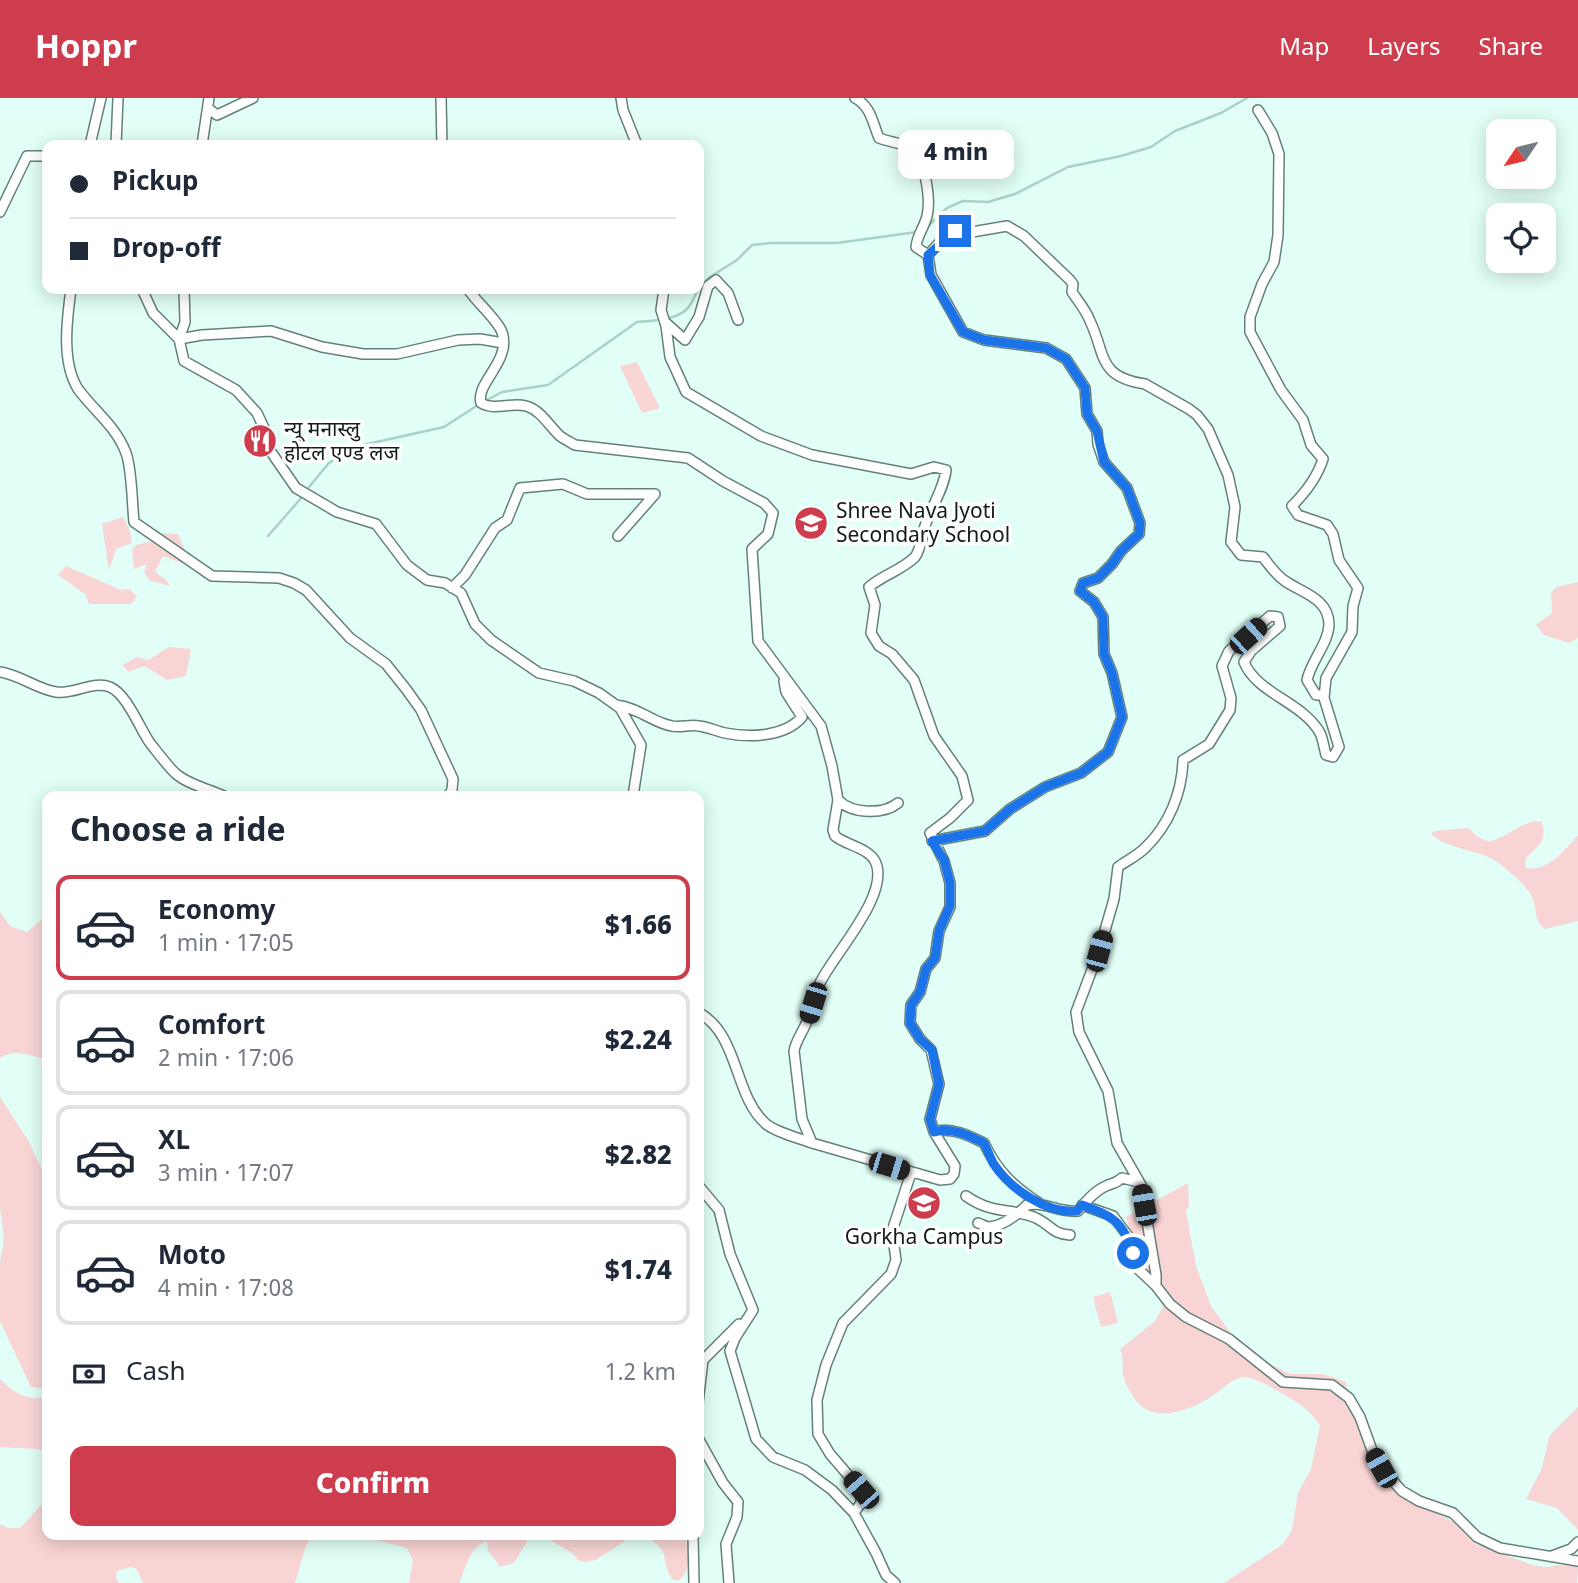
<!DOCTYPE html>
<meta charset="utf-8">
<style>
:root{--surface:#fff;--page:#f6f6f7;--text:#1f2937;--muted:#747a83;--line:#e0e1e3;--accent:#ce3d4e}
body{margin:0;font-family:Georgia,"Noto Sans Devanagari",serif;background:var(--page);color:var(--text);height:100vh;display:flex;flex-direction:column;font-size:26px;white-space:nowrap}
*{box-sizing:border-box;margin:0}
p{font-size:23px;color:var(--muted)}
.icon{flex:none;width:38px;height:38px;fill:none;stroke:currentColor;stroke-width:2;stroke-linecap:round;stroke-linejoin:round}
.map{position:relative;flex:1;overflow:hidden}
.drawer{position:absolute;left:42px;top:693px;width:662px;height:749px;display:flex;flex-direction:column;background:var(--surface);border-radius:14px;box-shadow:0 4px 18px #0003}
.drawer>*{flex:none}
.guide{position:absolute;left:42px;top:42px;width:662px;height:154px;border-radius:14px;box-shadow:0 4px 18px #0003;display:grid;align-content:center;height:154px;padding:0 28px;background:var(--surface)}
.needle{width:46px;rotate:235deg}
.buttons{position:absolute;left:1486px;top:21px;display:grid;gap:14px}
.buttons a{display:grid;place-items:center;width:70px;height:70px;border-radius:14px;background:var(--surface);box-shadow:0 4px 18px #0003;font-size:35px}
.end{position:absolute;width:32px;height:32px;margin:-16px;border:9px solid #1a73e8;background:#fff;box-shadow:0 0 0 4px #fff}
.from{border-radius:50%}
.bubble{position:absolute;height:49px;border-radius:14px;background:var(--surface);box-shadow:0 4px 18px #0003;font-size:23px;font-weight:800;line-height:49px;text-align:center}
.car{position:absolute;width:21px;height:42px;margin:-21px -10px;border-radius:9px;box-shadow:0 0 5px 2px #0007;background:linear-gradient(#222 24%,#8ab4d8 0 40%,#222 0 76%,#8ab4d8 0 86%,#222 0)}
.guide b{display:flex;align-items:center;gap:24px;height:66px;font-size:26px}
.guide b+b{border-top:2px solid var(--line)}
.guide i{width:18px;height:18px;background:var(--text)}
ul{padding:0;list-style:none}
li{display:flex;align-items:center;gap:21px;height:105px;margin:0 14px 10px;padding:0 14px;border:4px solid var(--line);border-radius:14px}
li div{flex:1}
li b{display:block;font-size:26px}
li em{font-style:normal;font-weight:800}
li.on{border-color:var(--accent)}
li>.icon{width:63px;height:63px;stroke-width:1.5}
h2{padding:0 28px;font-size:32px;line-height:84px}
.pay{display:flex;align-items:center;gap:18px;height:77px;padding:0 28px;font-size:26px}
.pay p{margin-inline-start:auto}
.primary-button{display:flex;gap:14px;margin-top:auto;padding:14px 28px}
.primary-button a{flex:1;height:80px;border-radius:14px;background:var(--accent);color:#fff;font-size:28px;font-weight:800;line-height:80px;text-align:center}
header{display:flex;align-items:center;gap:42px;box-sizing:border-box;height:98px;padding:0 35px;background:var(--accent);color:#fff}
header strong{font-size:33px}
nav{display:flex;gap:38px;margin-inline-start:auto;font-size:24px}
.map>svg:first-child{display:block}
.green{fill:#f8d5d4}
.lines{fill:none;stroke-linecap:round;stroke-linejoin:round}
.stream{stroke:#a9d1c5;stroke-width:2.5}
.minor-casing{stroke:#658078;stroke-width:12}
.minor{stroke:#fff;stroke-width:9}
.route{stroke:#1a73e8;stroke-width:9}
.labels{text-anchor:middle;stroke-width:7;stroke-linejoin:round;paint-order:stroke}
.poi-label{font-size:21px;fill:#121c19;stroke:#fff;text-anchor:start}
</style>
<header>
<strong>Hoppr</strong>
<nav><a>Map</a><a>Layers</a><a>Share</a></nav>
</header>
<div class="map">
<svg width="1578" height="1485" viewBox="0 0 1578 1485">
<rect width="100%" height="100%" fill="#e1fff6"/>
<!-- green -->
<path class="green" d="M637,264l23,46 -18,5 -22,-47z
M123,419l6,11 3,15 -16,6 -7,21 -7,-46z
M163,435l15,1 6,14 -2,15 -19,-7 -8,16 11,8 4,6 -21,-6 -5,-8 3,-8 -13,5 -2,-19 4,-5 13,-3z
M66,468l55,24 9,-1 7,8 -6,7h-42l-4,-10 -27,-19z
M1578,484v56l-9,5 -25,-8 -8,-10 16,-12 -1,-20 5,-6z
M169,549l22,2 -5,27 -19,4 -23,-14 -15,6 -7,-7 15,-8 11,3z
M1535,723l7,1c6,24 -7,22 -17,39l1,7c23,4 38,-18 52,-33v86l-33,8c-13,-10 -7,-22 -14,-34 -6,-11 -21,-23 -31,-31 -20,-16 -51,-13 -69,-30l3,-3 34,-3 10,9 11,5c17,-5 29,-17 46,-21z
M0,814l10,14 17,6 20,-17v144c-15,-3 -33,-11 -47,-1z
M0,999l28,43 19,40v208l-16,-1 -31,-66v-59l4,-23 -4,-31z
M1188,1085l1,22 -3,6 10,55 15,40 22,30 37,28 20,10h33l23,8 2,20 22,51 15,27 39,28 30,14 21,22 61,22 12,1 10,-2 20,1 -1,17h-353l59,-39 9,-14 6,-37 13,-24 9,-44c-5,-6 -9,-12 -14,-16 -10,-8 -51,-33 -62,-32 -12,1 -22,13 -32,19 -20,14 -55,27 -74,7 -6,-7 -13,-19 -15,-28 -1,-10 1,-17 -3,-26l34,-27 10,-17 -5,-18 -20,-28 -13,-42z
M1110,1194l8,31 -17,4 -8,-30z
M0,1281c15,15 26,21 47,19v54l-10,-3 -37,-2z
M1578,1309v123l-21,-22 -31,-9 15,-29 9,-35z
M47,1401v36h267l-8,10 -11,38h-152l-7,-15 -6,-1 -13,4 -1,7 3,5h-119v-59l8,4h12z
M356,1437h175l-17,28 -14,4 -12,-16 -1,-10c-17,5 -21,27 -28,42h-50l4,-22 -6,-13z
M542,1437h92l-38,25 -11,2 -6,-1 -7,-8z
M643,1437h41c5,15 9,35 -6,46l-6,-2c-14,-24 2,-27 -29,-44z"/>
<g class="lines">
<!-- stream -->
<path class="stream" d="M926,130l21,-20 16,-7 25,1 27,-8 53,-27 53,-11 30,-9 24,-16 46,-18 26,-15
M698,190l12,-11 27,-17 15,-15 18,-2h67l80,-11
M309,389l20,-24 25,-16 90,-20 37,-24 21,-11 46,-7 89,-63c15,-1 39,-2 50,-13 5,-5 8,-14 11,-20
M268,438l34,-39"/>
<!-- minor casing -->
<g class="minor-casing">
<path id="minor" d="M441,0l1,47
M621,0l2,12 14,35
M855,0c16,8 18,26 24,40 10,4 23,5 32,10 14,9 20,52 16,68 -3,12 -10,19 -11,31l12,8
M209,11l8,6 36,-17
M90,47l11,-47
M116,47l2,-47
M202,47l7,-47
M0,114l27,-56h20
M71,191c-4,30 -10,73 7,100 16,22 38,37 48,64 6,16 6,50 8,69l78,54 67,2 15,5 12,7 44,48 36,26 20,25 15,21 32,69 -1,11 -4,6
M142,191l11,24 26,26 5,22 52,29 21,23 7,15 5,21 27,39 41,24 39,12 31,41 20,15 18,3 16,10 14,31 16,16 48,33 35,8 25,12 21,15 21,37 -8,51
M468,191c9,14 28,29 34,43 10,29 -27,51 -21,71 13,8 30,-1 45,3 15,4 23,20 34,30 4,3 10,6 15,9l113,13 35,23 41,22 9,10 -5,21 -16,15 6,92 63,85 11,40 6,34 -5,30 2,6c11,9 33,12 40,25 17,33 -44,96 -56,124 -6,12 -7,25 -12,36 -4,11 -11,19 -13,30l8,68 10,24 128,37 10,-1 4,-5 1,-8 -21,-34c16,-6 36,4 50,11 14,29 28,42 55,60
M664,191l-3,21 5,16 4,31 16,35 75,44 51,19 99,19 23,-7 12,3c-2,19 -15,37 -21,56 -3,9 -4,23 -10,31 -13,13 -32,18 -46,30l6,18 -4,28 8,13 13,8 22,26 20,56 28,40 6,24 -18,18 -20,15 14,28 6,22v24l-11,24 -4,27 -9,11 -6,23 -9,13 -1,18 10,16 11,11 8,34 -9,35 4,13
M665,224l20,18 14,-23 9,-31 8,-6 12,13 10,27
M179,241l23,-4 69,-4 51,16 41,7h34l61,-14 22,-1 23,4
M179,241l6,-17 -1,-33
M452,490l13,-13 30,-47 12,-8 13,-32 43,-4 24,10h68l-37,42
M0,574c20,3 37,17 56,20 17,3 38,-12 54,-5 17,7 30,42 40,56 8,10 16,21 25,30 12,11 33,16 49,23
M616,607c24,3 37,18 56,21 9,2 18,-2 27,0 9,1 17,5 26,7 24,5 60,4 77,-16l-16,-25 -2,-11
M838,702c14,14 45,15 60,3
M932,743l53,-10 25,-22 35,-22 36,-14 27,-21 14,-35 -10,-44 -8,-19 -1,-37 -9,-15 -14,-11 3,-8 15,-5 14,-14 9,-13 18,-17 1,-11 -13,-35 -23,-26 -6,-18 -1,-13 -10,-17 -2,-26 -19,-29 -20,-11 -62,-8 -21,-8 -32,-57 -3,-20 11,-12 16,-12 17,1 35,-6 17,10 46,44 3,4 -1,8c6,9 14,18 18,29 16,33 7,56 55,63l44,25 8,6 11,14 20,46 7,32 -4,35 10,13 22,2c7,9 13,18 22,24 17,12 44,17 44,44 -1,19 -18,36 -22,55l9,15h8
M698,914c42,23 35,83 68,112 11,9 33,14 46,19
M698,1087l21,25 11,44 23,56 -18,28 -5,13 26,88 17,18 32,13 27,20 22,23 7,-10v-13l-31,-36 -12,-20 -1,-34 9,-35 17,-42 48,-49 5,-14 -4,-29 19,-58
M966,1098c27,19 43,11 70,22 15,7 16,16 34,17
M1082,1107l31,11 15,20 10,33 18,17 14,18 16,13 43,22 54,43 49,3 17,13 11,19 13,36 8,15 21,23 17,10 34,12 24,24 23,11 78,13
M978,1125c4,1 7,4 11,4 14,-1 29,-13 38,-22 18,-4 31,8 51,6 6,-8 18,-21 28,-25 7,-3 9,-2 16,-8l17,4
M1156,1188v-11l-15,-90 -24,-42 -9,-52 -29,-59 -3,-20 23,-61 15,-52 4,-32c8,-6 19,-11 27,-19 24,-23 37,-55 38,-88l26,-16 21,-34 1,-12 -9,-32 7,-15 41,-35 8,1 2,9 -29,25 -7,11c13,32 59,40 76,71 3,6 4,15 6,22l7,2 6,-10 -15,-49 2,-20 26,-46 1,-26 5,-18 -19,-28 -6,-26 -6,-9 -29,-10 -6,-9c14,-14 25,-28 31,-47l-12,-14 -8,-25 -22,-30 -31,-58v-15l12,-33 12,-22 4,-27 1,-81 -7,-21 -14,-23
M698,1305l5,-43 36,-36
M698,1340l25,45 15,19 -1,15 -11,27 3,39
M854,1415l22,40 10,22 9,8
M693,1437l1,48
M1552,1458l19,-7 7,-7"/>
</g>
<!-- minor -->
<use href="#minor" class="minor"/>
</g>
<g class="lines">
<!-- route -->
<path class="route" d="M955,133l-27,24 2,20 33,57 21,8 62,8 20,11 19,29 2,26 10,17 7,31 23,26 13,35 -1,11 -18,17 -9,13 -14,14 -15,5 -3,8 14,11 9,15 1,37 8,19 10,44 -14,35 -27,21 -36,14 -35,22 -25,22 -53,10 12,19 6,23v23l-11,25 -4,27 -9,11 -6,23 -9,13 -1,18 10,16 12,11 7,34 -9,35 4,13c16,-6 36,4 50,11 3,6 6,14 9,20 17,26 54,51 84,48l5,-6c30,11 41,16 51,48"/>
</g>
<!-- icons -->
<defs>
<g id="restaurant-disc" transform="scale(1.75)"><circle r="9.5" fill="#ce3d4e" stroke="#fff"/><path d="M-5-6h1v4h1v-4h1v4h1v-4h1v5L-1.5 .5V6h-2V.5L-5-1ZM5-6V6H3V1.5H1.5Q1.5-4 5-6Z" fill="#fff"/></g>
<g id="school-disc" transform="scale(1.75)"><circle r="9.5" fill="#ce3d4e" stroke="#fff"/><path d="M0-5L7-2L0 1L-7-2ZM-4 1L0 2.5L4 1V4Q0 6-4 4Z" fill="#fff"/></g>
<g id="university-disc" transform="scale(1.75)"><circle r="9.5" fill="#ce3d4e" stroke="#fff"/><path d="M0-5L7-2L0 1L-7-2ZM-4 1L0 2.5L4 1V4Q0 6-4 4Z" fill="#fff"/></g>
</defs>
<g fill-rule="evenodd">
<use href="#restaurant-disc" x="260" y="343"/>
<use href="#school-disc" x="811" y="425"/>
<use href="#university-disc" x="924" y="1105"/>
</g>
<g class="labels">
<!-- poi labels -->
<g class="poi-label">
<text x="284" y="338">न्यू मनास्लु<tspan x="284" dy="24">होटल एण्ड लज</tspan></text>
<text x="836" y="420">Shree Nava Jyoti<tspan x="836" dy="24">Secondary School</tspan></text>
<text x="924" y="1146" text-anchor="middle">Gorkha Campus</text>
</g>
</g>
</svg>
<div class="buttons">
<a><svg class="needle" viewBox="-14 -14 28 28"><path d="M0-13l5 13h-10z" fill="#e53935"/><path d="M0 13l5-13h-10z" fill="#747a83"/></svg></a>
<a><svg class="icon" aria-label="locate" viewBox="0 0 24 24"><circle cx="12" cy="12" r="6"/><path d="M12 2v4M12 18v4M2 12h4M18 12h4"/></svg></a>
</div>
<i class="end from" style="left:1133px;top:1155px"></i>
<i class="end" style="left:955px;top:133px"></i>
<div class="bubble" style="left:898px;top:32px;width:116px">4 min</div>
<i class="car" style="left:1248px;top:538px;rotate:48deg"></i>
<i class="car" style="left:1099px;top:853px;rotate:15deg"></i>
<i class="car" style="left:813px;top:905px;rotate:197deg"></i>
<i class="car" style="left:889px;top:1068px;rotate:107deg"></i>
<i class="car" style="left:1144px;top:1107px;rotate:350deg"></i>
<i class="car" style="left:1381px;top:1370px;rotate:331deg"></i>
<i class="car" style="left:861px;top:1392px;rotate:319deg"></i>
<div class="guide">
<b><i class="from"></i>Pickup</b>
<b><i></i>Drop-off</b>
</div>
<section class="drawer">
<h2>Choose a ride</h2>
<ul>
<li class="on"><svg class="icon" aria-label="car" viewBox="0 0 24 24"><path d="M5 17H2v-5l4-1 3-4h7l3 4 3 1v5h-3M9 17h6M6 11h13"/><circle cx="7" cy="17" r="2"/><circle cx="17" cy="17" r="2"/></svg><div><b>Economy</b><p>1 min · 17:05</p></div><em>$1.66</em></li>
<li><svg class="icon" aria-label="car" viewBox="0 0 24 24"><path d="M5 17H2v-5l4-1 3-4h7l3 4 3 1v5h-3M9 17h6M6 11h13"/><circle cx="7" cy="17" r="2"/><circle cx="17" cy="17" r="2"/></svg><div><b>Comfort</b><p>2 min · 17:06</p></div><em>$2.24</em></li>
<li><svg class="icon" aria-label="car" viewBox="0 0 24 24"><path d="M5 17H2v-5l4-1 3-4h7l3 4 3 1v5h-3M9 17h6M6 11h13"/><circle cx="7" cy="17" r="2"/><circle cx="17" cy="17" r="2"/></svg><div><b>XL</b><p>3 min · 17:07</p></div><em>$2.82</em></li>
<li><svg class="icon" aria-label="car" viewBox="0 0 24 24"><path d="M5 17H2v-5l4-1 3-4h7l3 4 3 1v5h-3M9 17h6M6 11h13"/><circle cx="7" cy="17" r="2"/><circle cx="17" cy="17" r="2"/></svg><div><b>Moto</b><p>4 min · 17:08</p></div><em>$1.74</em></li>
</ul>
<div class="pay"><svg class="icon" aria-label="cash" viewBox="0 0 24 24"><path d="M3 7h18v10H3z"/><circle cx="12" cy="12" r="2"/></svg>Cash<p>1.2 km</p></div>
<div class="primary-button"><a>Confirm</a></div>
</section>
</div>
